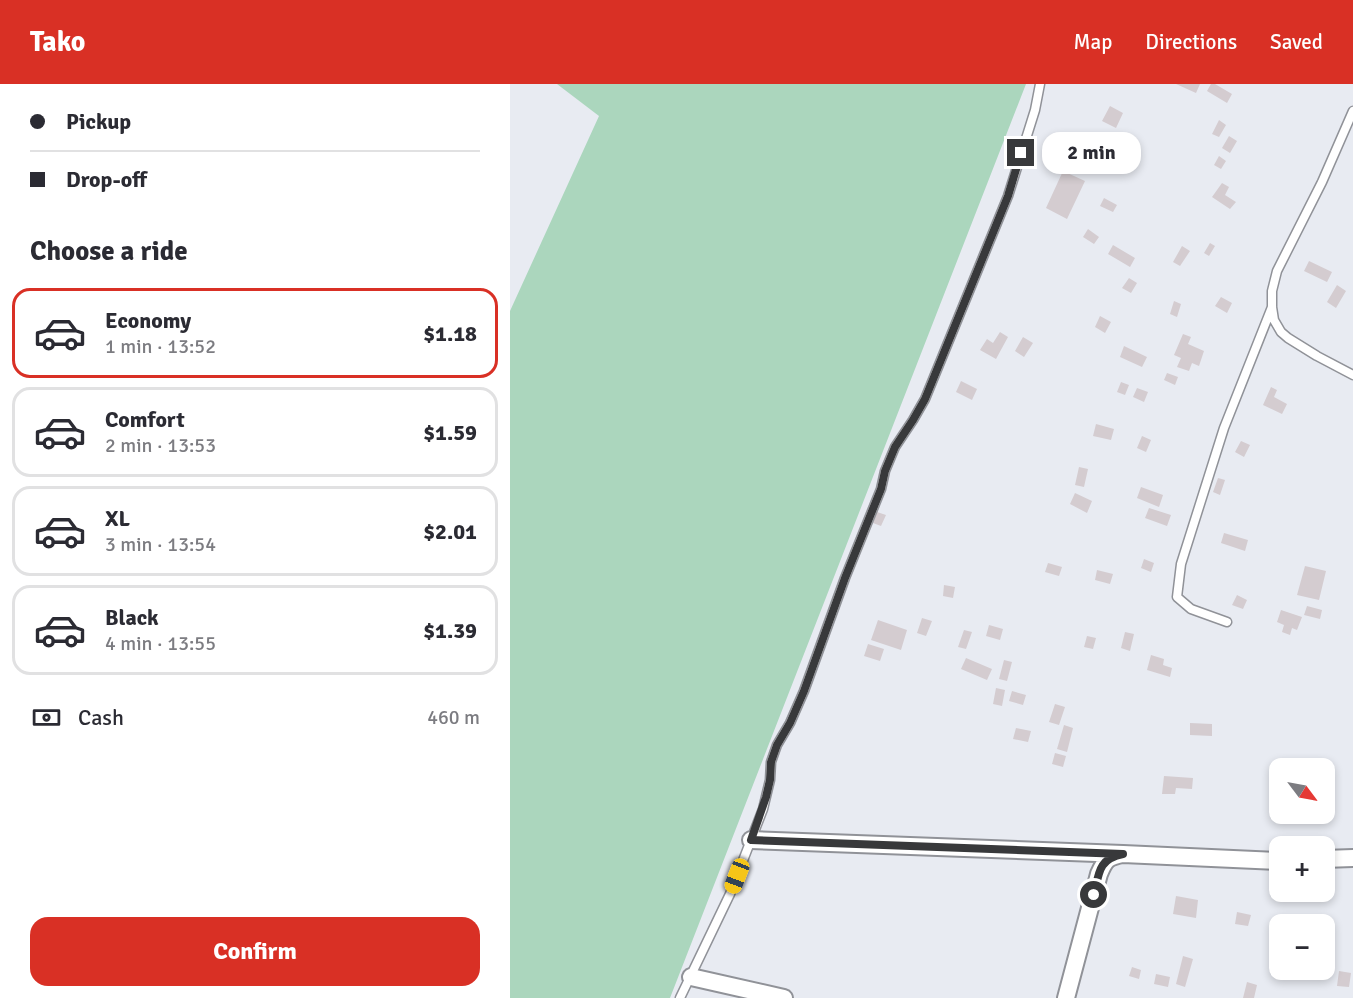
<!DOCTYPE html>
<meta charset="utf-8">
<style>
:root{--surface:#fff;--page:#f7f7f7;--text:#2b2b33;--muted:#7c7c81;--line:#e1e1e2;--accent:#d93025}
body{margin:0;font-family:Signika,sans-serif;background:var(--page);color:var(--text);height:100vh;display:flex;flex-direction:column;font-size:22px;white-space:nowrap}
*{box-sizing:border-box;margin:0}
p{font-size:20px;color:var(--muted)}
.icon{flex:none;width:33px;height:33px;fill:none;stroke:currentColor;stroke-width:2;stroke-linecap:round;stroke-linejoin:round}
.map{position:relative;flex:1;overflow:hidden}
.drawer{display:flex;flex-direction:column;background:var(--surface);width:510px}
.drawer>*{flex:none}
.guide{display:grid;align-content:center;height:132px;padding:0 30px;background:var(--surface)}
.needle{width:39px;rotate:122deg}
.fabs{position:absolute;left:759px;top:674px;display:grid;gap:12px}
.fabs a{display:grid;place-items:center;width:66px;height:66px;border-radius:12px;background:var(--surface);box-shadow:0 3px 9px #0003;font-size:30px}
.end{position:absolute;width:27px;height:27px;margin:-14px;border:8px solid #38393b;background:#fff;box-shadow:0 0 0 3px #fff}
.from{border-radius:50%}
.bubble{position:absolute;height:42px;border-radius:18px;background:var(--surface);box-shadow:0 3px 9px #0003;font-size:20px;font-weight:700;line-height:42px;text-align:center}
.car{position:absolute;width:18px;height:36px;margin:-18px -9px;border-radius:8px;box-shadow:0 0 4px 2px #0007;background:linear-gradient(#f5c518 24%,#345 0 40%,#f5c518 0 76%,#345 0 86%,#f5c518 0)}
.guide b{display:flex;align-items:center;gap:21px;height:57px;font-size:22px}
.guide b+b{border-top:2px solid var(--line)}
.guide i{width:15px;height:15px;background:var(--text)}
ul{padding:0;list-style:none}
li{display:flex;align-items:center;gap:18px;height:90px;margin:0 12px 9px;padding:0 18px;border:3px solid var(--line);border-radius:18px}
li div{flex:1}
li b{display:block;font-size:22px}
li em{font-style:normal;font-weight:700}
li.on{border-color:var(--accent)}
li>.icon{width:54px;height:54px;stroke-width:1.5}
h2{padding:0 30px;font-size:27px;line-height:72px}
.pay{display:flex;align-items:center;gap:15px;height:66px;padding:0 30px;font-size:22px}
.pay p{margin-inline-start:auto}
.action{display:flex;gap:12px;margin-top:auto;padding:12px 30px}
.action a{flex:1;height:69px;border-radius:18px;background:var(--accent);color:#fff;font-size:24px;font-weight:700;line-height:69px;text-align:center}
header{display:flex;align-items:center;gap:36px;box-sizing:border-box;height:84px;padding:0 30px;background:var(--accent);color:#fff}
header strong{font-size:28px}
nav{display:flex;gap:33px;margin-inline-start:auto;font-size:21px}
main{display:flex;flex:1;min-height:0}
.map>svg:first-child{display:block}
.green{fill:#abd6bd}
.building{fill:#d4ccd0}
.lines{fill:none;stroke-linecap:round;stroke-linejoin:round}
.lane-casing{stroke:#909298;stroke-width:11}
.street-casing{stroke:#909298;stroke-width:20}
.lane{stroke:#fff;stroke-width:8}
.street{stroke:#fff;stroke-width:16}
.route{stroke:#38393b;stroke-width:8}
</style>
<header>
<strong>Tako</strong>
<nav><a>Map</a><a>Directions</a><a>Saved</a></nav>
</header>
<main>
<section class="drawer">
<div class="guide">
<b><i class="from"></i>Pickup</b>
<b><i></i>Drop-off</b>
</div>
<h2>Choose a ride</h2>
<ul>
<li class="on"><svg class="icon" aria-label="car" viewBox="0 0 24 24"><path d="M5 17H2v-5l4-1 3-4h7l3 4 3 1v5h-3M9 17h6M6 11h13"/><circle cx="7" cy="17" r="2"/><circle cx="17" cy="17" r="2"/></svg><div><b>Economy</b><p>1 min · 13:52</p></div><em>$1.18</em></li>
<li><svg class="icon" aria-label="car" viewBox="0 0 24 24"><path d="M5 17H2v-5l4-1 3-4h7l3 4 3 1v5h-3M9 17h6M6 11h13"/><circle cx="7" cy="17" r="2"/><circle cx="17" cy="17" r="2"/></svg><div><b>Comfort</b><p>2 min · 13:53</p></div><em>$1.59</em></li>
<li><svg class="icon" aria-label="car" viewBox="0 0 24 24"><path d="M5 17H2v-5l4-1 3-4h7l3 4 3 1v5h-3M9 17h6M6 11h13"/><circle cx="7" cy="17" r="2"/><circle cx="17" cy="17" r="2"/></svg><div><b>XL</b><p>3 min · 13:54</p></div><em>$2.01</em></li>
<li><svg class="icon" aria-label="car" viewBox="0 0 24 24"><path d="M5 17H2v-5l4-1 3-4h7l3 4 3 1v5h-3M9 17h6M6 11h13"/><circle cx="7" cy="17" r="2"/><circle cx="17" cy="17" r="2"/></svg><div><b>Black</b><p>4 min · 13:55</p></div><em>$1.39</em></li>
</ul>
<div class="pay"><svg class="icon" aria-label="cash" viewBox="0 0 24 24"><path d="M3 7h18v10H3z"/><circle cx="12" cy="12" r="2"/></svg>Cash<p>460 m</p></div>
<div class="action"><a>Confirm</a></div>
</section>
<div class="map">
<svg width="843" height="914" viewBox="0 0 843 914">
<rect width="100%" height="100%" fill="#e8ebf2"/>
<!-- green -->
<path class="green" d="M47,0h469l-356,914h-160v-687l89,-195z"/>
<!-- building -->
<path class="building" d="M666,0h24l-4,9z
M701,0h4l17,10 -5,9 -20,-12z
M600,22l13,7 -7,15 -14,-7z
M709,36l7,5 -7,12 -7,-3z
M719,52l8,5 -7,12 -8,-5z
M709,72l7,5 -5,8 -7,-4z
M553,87l22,10 -18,38 -21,-11z
M712,99l7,4 -4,8 11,7 -6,7 -18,-12z
M594,114l13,7 -4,7 -13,-6z
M578,145l11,8 -5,7 -11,-7z
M700,159l5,3 -6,10 -5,-3z
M603,161l22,13 -5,9 -22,-13z
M672,162l8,5 -10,15 -7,-4z
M799,177l23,11 -5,10 -23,-11z
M619,194l8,5 -6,10 -9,-5z
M827,201l9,6 -10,17 -9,-6z
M711,213l11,6 -5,10 -12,-7z
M664,217l7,3 -4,13 -7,-3z
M590,232l11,6 -6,11 -10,-6z
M490,248l8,5 -12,22 -16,-9 7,-11 6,4z
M673,250l8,3 -3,7 16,7 -5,15 -7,-3 -3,8 -12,-4 4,-9 -7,-3z
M513,253l10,6 -9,14 -9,-6z
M614,262l23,11 -5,10 -22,-10z
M657,289l11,4 -3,8 -11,-5z
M451,297l16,8 -5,11 -16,-8z
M611,298l8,3 -4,10 -8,-3z
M761,303l6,3 -3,7 13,7 -5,10 -19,-9z
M627,304l11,4 -4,10 -11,-5z
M586,340l18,5 -3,11 -18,-4z
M632,352l9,4 -5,12 -9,-4z
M731,357l9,4 -6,12 -9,-5z
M569,383l9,2 -4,18 -9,-2z
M708,394l7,2 -5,15 -7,-3z
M631,403l22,8 -4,12 -22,-9z
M565,409l17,8 -5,12 -17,-9z
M639,424l22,7 -4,11 -22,-8z
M367,428l9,3 -5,11 -8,-3z
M714,449l24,7 -3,11 -24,-8z
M634,475l10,4 -3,9 -10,-4z
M538,479l14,4 -3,9 -14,-4z
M795,482l21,5 -7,29 -22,-5z
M587,486l16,4 -3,10 -15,-4z
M434,501l11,2 -2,11 -10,-2z
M727,511l10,5 -4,9 -11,-4z
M797,522l15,4 -2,9 -16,-4z
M771,526l21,7 -5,13 -5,-2 -2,7 -8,-3 2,-7 -7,-3z
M412,534l10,3 -6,15 -9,-3z
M368,536l29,10 -6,20 -30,-10z
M479,541l14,4 -3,11 -14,-4z
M454,546l8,2 -6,17 -8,-2z
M615,548l9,2 -4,17 -9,-3z
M577,552l9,2 -3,11 -9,-2z
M358,560l16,5 -4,12 -16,-5z
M641,571l13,4 -1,6 9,3 -2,9 -23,-7z
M456,574l26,11 -5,11 -26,-11z
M494,576l8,2 -5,19 -8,-2z
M486,604l9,2 -3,16 -9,-2z
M502,607l14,4 -3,10 -14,-4z
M545,620l10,3 -6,18 -10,-3z
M680,639l22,1v12l-22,-1z
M554,641l9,3 -6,24 -10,-3z
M506,644l15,3 -3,11 -15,-3z
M545,669l11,3 -3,11 -11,-3z
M654,692l29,2 -1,11 -16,-1 -1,6h-13z
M782,807h23l-1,6 -23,-3z
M666,812l22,4 -2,18 -23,-4z
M727,828l14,3 -3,11 -13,-2z
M764,867l6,1v19l-10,-2z
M673,872l10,3 -8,28 -9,-3z
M622,883l9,3 -2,9 -10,-3z
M829,887l12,2 -2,14 -12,-1z
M646,890l14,3 -2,10 -14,-3z
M737,898l10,3 -3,13h-11z"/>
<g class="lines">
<!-- lane casing -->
<g class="lane-casing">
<path id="lane" d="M843,27l-31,71 -45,89 -5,20v16l2,13 7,12 7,6 29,18 36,19
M717,538l-36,-13 -14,-12 4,-33 43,-136 48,-121
M170,914l50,-104 33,-85 7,-29 1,-18 6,-17 13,-22 14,-32 41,-113 36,-89 4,-18 10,-24 18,-27 12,-21 83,-203 27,-86 5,-26"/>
</g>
<!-- street casing -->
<g class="street-casing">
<path id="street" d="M241,756l372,14
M814,775l29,-1
M181,893l93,21
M556,914l33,-124c6,-14 8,-17 24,-20l157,7"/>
</g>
<!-- lane -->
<use href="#lane" class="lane"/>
<!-- street -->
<use href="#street" class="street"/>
</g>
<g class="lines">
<!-- route -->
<path class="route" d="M511,69l-13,43 -83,203 -12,21 -18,27 -10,24 -4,18 -36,89 -41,113 -14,32 -13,22 -6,17 -1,18 -4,17 -15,43 372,14c-25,5 -24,19 -29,41"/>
</g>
</svg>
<div class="fabs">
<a><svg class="needle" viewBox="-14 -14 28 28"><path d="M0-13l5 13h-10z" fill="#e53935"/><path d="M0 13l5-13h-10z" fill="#7c7c81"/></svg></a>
<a>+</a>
<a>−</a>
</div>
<i class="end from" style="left:584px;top:811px"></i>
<i class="end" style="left:511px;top:69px"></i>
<div class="bubble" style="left:532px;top:48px;width:99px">2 min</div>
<i class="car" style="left:227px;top:792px;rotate:201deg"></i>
</div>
</main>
